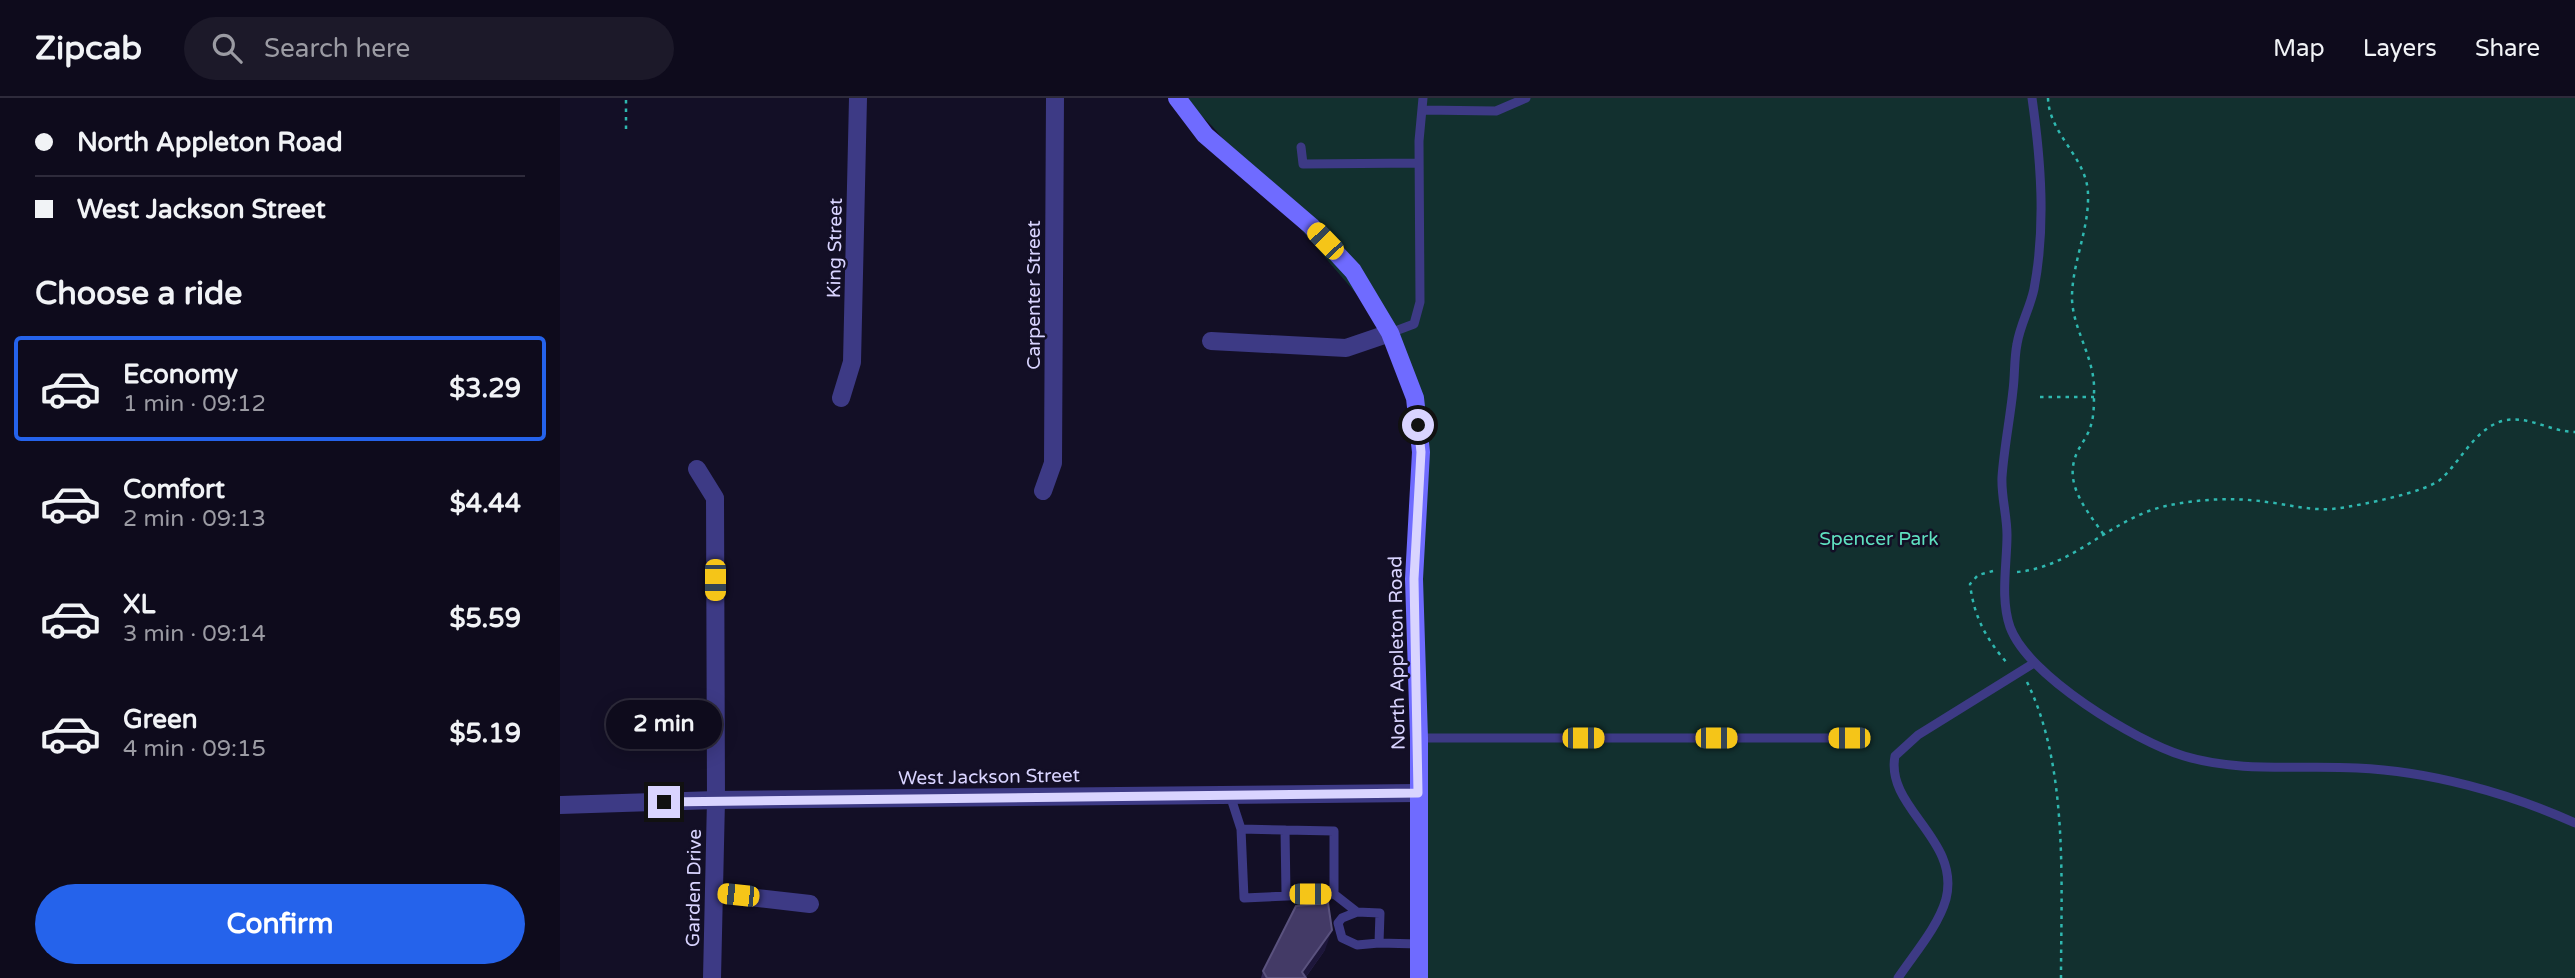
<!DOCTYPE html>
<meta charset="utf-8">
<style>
:root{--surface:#0e0b1c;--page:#1c1929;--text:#f1f3f6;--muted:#9b9ba3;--line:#2e2b3b;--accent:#2563eb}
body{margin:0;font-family:"Varela Round",sans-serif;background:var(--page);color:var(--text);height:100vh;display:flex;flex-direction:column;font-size:26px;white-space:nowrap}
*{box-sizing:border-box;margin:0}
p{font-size:23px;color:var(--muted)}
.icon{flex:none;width:38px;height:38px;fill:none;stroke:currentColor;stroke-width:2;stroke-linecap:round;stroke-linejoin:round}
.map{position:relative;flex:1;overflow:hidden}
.drawer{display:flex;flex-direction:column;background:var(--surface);width:560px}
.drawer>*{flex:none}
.guide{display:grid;align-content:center;height:154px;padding:0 35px;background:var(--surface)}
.end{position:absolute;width:32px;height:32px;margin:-16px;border:9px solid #d9d4ff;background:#111;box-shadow:0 0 0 4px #111}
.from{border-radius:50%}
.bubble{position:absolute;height:49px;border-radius:24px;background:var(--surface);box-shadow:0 4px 18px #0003,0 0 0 2px var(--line);font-size:23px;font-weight:700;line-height:49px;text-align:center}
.car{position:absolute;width:21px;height:42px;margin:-21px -10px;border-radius:9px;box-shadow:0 0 5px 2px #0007;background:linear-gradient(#f5c518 24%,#345 0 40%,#f5c518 0 76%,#345 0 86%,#f5c518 0)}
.guide b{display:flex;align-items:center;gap:24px;height:66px;font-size:26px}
.guide b+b{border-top:2px solid var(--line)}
.guide i{width:18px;height:18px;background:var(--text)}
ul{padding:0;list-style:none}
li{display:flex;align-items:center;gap:21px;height:105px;margin:0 14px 10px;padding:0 21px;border:4px solid transparent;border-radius:7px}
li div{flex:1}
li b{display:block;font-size:26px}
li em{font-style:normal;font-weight:700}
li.active{border-color:var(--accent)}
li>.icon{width:63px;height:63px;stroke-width:1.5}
h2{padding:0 35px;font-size:32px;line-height:84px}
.primary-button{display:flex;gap:14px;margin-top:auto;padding:14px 35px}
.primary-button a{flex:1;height:80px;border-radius:42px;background:var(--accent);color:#fff;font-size:28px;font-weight:700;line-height:80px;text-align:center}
header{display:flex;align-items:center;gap:42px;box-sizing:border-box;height:98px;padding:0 35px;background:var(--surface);border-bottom:2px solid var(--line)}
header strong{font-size:33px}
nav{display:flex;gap:38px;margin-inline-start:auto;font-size:24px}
.search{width:490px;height:63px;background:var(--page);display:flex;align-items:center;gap:18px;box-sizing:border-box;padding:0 24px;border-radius:38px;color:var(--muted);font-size:26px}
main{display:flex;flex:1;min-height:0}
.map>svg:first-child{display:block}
.green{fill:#12302f}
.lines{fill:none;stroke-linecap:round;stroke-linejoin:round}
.path{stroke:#2fb8b0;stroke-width:2.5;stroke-dasharray:3.5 5;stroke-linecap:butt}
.service{stroke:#3d3a85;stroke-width:9}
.minor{stroke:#3d3a85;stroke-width:18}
.tertiary{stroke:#3d3a85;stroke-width:18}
.secondary{stroke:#6f6bff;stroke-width:18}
.wall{fill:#312854}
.shaded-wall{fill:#1d163a}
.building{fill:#433a66;stroke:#5a527e;stroke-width:2}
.route{stroke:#d9d4ff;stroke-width:9}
.labels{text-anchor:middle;stroke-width:5;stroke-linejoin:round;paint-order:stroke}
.street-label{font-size:19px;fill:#d9d4ff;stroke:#130f26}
.park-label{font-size:19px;fill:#5fe0c0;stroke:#130f26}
</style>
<header>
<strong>Zipcab</strong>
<div class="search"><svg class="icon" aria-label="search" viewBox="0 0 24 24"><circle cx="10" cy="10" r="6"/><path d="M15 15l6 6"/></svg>Search here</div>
<nav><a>Map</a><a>Layers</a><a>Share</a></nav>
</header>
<main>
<section class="drawer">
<div class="guide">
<b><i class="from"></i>North Appleton Road</b>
<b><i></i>West Jackson Street</b>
</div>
<h2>Choose a ride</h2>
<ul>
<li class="active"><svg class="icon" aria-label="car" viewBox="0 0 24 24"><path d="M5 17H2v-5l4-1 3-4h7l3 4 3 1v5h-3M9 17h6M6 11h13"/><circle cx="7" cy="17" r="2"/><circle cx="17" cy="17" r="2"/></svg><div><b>Economy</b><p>1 min · 09:12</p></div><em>$3.29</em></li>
<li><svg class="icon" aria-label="car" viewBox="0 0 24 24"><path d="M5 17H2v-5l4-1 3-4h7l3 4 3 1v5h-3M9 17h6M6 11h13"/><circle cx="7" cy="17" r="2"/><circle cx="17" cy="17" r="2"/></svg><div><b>Comfort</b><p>2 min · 09:13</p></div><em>$4.44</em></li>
<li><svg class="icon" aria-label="car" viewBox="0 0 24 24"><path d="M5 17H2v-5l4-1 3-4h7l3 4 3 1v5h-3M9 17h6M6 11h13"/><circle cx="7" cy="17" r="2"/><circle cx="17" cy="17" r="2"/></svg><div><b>XL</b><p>3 min · 09:14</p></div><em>$5.59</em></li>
<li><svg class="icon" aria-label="car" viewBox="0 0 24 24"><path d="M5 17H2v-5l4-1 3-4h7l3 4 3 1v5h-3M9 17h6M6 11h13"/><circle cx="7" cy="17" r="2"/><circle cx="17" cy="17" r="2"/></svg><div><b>Green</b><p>4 min · 09:15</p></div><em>$5.19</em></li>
</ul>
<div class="primary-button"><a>Confirm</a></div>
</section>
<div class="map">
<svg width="2015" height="880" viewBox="0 0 2015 880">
<rect width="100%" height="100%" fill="#130f26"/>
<!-- green -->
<path class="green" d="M623,0h1392v880h-1160l6,-526 -31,-119 -178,-207z"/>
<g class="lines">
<!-- path -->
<path class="path" d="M1488,0c1,37 40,60 40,97 1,34 -15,66 -16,100 -1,33 24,63 22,98 0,10 0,23 -3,32 -3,12 -13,22 -16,33 -10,29 14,55 29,77
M66,31v-31
M1480,299h54
M1433,473l-15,4 -8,9c4,33 16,55 38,80
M1457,474c57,-5 94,-54 149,-66 31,-7 69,-9 101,-4 25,3 47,10 73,6 21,-3 87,-16 101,-29 20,-18 33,-49 61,-58 24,-7 49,11 73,11
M1467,584c42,85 34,203 34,296"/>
<!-- service -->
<path class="service" d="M1472,0c9,63 14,128 2,191 -4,19 -14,36 -17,55 -3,15 -2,31 -4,46 -3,29 -9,58 -11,87 -1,19 5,38 5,58 0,30 -7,63 3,92 18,49 125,114 174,129 57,17 114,9 173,12 72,3 152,25 218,55
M863,12l73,1 30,-13
M741,49l2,17 116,-1
M830,235l24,-9 6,-22 -1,-161 4,-43
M859,640h430
M670,697l11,34 3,69 90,-4 23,18 23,1 -1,30 40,1
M681,731l44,1
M726,796l-1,-64 49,1v63
M797,814l-15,6 -4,5 4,15 15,7 22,-2
M1338,880c16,-24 40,-51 48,-79 15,-60 -61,-91 -51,-143l23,-21 116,-72"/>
<!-- minor -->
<path class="minor" d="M651,243l135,7 44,-15
M281,300l11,-36 6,-264
M137,371l18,29 1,302 -4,178
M483,393l10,-28 2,-365
M154,795l96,11"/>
<!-- tertiary -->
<path class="tertiary" d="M0,707l156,-5 702,-7"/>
<!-- secondary -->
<path class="secondary" d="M617,0l28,37 106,91 42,45 37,62 25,65 6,54 -7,127 5,159v240"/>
</g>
<!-- wall -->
<path class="wall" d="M765,852l-19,27v1h-45l2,-7z"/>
<!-- shaded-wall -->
<path class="shaded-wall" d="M772,832l-7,20 -20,28 -3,-6z"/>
<!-- building -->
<path class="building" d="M768,805l4,27 -30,42 4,6h-39l-4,-7 33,-65z"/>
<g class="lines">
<!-- route -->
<path class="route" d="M104,704l754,-9 -4,-214 7,-127 -3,-27"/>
</g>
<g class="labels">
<!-- street labels -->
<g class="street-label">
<text transform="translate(274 150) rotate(-89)" y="7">King Street</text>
<text transform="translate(473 197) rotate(-90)" y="7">Carpenter Street</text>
<text transform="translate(836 555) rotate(-91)" y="7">North Appleton Road</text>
<text transform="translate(429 678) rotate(-1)" y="7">West Jackson Street</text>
<text transform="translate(133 790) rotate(-89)" y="7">Garden Drive</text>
</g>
<!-- park labels -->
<g class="park-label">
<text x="1319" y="447">Spencer Park</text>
</g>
</g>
</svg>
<i class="end from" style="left:858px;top:327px"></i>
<i class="end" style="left:104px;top:704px"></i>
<div class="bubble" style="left:46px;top:602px;width:116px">2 min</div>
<i class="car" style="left:765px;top:143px;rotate:316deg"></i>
<i class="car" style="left:155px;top:482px;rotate:180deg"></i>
<i class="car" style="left:1023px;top:640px;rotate:90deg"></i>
<i class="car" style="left:1156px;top:640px;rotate:90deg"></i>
<i class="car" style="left:1289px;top:640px;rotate:270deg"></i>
<i class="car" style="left:750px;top:796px;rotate:90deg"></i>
<i class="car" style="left:178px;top:797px;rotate:276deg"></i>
</div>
</main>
